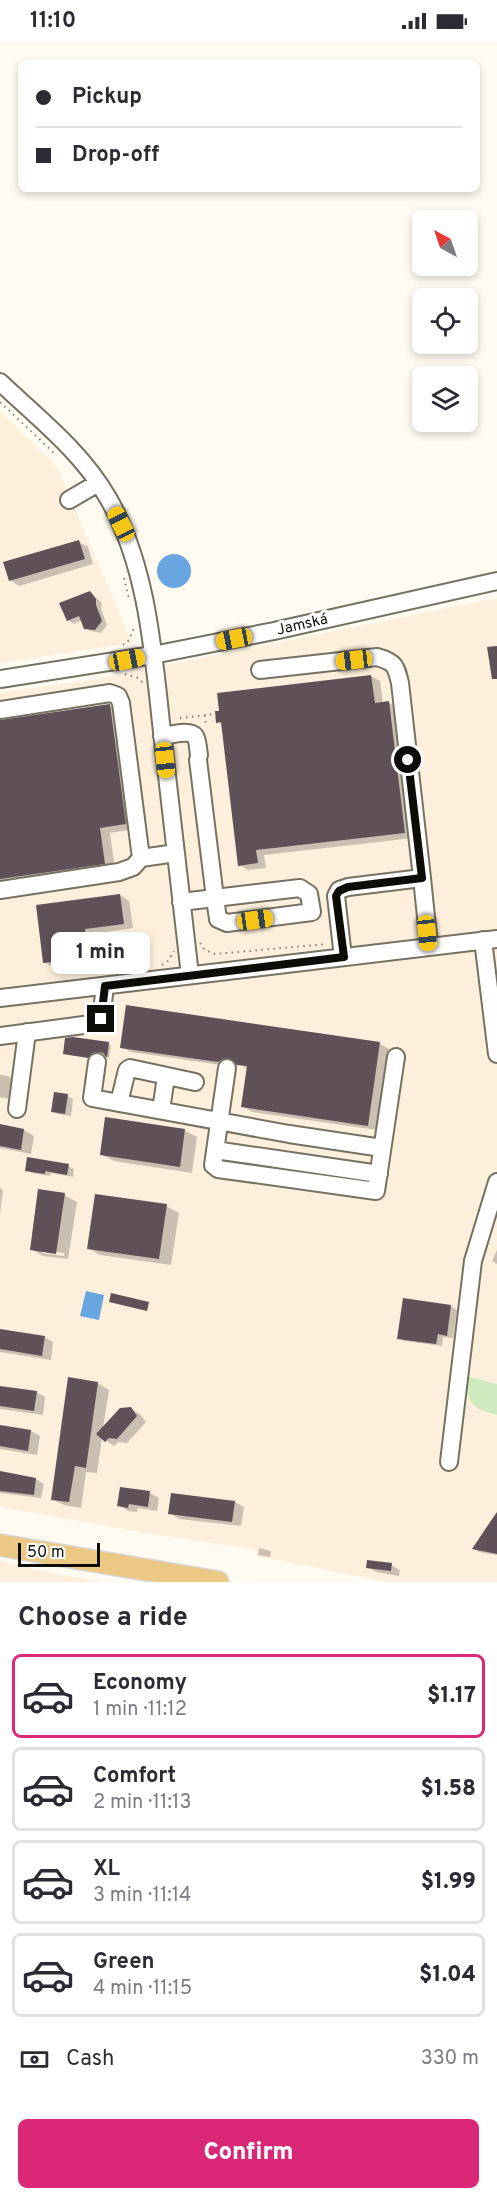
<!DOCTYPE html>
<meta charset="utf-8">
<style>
:root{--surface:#fff;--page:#f7f7f7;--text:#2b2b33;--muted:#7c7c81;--line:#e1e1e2;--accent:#db2777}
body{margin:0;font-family:Overpass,sans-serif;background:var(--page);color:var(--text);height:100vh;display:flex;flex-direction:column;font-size:22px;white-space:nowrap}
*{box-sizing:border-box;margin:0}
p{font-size:20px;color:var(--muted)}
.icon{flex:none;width:33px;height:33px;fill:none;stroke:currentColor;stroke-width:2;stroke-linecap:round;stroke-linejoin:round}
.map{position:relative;height:1540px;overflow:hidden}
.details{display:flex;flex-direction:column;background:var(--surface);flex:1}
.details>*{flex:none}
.banner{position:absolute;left:18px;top:18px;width:462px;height:132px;border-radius:9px;box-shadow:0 3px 9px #0003;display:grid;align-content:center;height:132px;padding:0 18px;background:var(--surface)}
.needle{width:39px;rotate:320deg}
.buttons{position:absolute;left:412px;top:168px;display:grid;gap:12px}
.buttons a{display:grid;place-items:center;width:66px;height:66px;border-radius:9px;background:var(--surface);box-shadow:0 3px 9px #0003;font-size:30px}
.scale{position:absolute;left:18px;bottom:15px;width:82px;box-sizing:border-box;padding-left:6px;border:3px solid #0d0c06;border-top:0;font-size:16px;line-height:21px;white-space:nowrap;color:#0d0c06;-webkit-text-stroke:4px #fff;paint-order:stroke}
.end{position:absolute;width:27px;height:27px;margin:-14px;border:8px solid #0d0c06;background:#fff;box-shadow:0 0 0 3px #fff}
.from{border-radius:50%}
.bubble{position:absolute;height:42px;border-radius:9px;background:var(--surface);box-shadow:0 3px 9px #0003;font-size:20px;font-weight:800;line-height:42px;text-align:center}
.car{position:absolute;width:18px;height:36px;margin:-18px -9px;border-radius:8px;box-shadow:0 0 4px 2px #0007;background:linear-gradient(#f5c518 24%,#345 0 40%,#f5c518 0 76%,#345 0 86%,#f5c518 0)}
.banner b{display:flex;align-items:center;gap:21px;height:57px;font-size:22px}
.banner b+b{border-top:2px solid var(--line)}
.banner i{width:15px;height:15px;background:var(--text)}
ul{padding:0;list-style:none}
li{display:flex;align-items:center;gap:18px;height:84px;margin:0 12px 9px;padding:0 6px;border:3px solid var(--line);border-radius:9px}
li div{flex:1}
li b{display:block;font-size:22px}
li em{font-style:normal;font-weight:800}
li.selected{border-color:var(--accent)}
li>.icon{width:54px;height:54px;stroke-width:1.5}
h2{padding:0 18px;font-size:27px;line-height:72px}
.pay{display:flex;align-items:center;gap:15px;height:66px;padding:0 18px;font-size:22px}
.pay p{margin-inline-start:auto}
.action{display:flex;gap:12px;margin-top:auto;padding:12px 18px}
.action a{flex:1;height:69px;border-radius:9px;background:var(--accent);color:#fff;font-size:24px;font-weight:800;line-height:69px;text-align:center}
.status{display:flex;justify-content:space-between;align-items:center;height:42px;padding:0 30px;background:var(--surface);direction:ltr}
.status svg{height:16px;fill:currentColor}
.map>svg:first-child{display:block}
.industrial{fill:#fdefdc}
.green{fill:#cfeabf}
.water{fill:#69a5e0}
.shadow{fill:#0003;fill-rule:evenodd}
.building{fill:#605057}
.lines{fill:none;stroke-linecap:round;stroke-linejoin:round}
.minor-casing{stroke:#767262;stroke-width:20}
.major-casing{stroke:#d8d8d7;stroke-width:24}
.path{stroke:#838078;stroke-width:2;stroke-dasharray:1.5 4.5;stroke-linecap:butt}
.minor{stroke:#fff;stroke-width:16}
.major{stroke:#ebc985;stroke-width:21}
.route{stroke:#0d0c06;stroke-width:8}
.labels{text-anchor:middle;stroke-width:6;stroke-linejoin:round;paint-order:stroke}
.street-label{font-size:15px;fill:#0d0c06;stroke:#fff}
</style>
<div class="status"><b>11:10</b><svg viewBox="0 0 49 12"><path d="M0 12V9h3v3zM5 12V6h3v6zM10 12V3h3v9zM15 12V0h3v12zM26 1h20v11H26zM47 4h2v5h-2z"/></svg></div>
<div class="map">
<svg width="497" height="1540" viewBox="0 0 497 1540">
<rect width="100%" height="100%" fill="#fffbf1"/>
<!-- industrial -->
<path class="industrial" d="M0,369l57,56 75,176 -132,20z
M497,556v786l-27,-7 -4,5v11l16,18 15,4v167h-110l-130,-26v-6l-112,-17 -145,-26v-814l108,-16z
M0,1519l29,5 2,3 70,13h-101z"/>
<!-- green -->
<path class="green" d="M470,1335l27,7v31c-21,-5 -30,-10 -31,-33z"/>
<!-- water -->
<path class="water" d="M157 529a17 17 0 1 1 34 0a17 17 0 1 1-34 0Z
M86,1249l18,4 -5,25 -19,-4z"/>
<!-- shadow -->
<path class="shadow" d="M79,500l9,5 5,17 -74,22 -9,-6z
M90,550l12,11 -1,6 6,16 -6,8 -10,-2 -6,-4 -3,-7 -8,4 -6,-4z
M371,634l9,5 3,23 6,-1 9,5 15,130 -149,17 2,13 -18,2 -9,-5 -16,-140 -5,-3z
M110,664l10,6 16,117 -26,4 5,36 -115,18v-166z
M120,853l9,6 4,27 -40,6 4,28 -43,6 -9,-6z
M109,1002l2,1 -2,13 -7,-6 -7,1 -4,5 -27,-4z
M380,1002l9,5 -12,81 -125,-18 -9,-6 5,-36 -11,-8 -9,4 -97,-14 -9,-5z
M0,1033l8,1 10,6 -3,18 -15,-3z
M67,1054l6,3 -2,17 -13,-2 -5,-3z
M0,1084l24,4 10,6 -3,18 -31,-6z
M184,1088l13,7 -5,36 -78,-12 -13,-7z
M68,1124l6,3 -1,8 -22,-4 -1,3 -18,-3 -5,-3z
M0,1146l3,2 -3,24z
M64,1153l13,7 -9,57 -25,-3 -12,-7zM42,1208l22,3v3l-22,-3z
M166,1164l13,7 -8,52 -71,-10 -12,-7z
M497,1208v14l-5,-3z
M404,1258l47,6 6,4 -4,28 -10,-1 -1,9 -37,-5 -6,-3z
M0,1288l44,7 9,5 -2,18 -51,-8z
M97,1341l12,7 -6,38 27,-19 10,5 6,8 -19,21 -9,-1 -4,4 -12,-8 -5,35 -11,-1 -5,36 -17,-3 -12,-6z
M0,1345l36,5 9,5 -2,18 -43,-6z
M0,1384l31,5 9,5 -3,19 -37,-6z
M0,1430l36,7 8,5 -3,14 -41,-5z
M122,1447l28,4 9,5 -2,13 -19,-3 -1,4 -9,-1 -9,-6z
M173,1453l62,7 9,5 -3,19 -62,-7 -9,-6z
M497,1473v40l-18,-3 -5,-3z
M259,1506l12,3 -1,6 -12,-2z
M391,1523l9,5 -1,6 -23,-4 -9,-5z"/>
<!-- building -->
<path class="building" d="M79,498l6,19 -76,22 -6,-19z
M90,549l6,8v6l6,16 -7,9 -11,-1 -5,-13 -12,5 -8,-18z
M497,604v33h-5l-5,-32z
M371,633l4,28 14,-2 16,132 -149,17 2,13 -20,3 -17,-144 -5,1 -1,-12h4l-2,-18z
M110,662l16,120 -26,4 5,36 -105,15v-159z
M120,852l4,30 -39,5 3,29 -45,5 -7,-58z
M126,963l254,37 -12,84 -127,-19 6,-41 -10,-1 -8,-7 -6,1 -5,3 -98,-14z
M73,995l36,5 -2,16 -4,-5 -5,-1 -5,1 -5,5 -25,-4 2,-16z
M54,1050l14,2 -3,20 -14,-2z
M105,1075l80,12 -5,38 -80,-12z
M0,1082l24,5 -3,21 -21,-4z
M27,1115l42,7 -2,11 -22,-4v3l-20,-3z
M38,1147l27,4 -9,61 -26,-4z
M95,1152l72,10 -8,55 -72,-10z
M111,1251l38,9 -2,9 -38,-9z
M403,1256l48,7 -4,31 -9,-2 -2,10 -39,-5z
M0,1287l45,7 -3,20 -42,-7z
M68,1335l30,5 -12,86 -11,-2 -6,36 -18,-2z
M0,1344l37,5 -3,20 -34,-5z
M131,1365l6,9 -20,23 -8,-1 -4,4 -9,-8 24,-26z
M0,1383l31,5 -3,21 -28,-5z
M0,1429l36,7 -2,17 -34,-4z
M120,1445l30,4 -2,16 -19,-3 -1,4 -11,-2z
M171,1451l64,8 -3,21 -64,-8z
M497,1470v42l-25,-5 14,-21z
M367,1518l25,3 -1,8 -25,-3z"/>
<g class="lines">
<!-- minor casing -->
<g class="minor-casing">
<path id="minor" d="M0,340c38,36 82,70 108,116 41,70 46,164 55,243 9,78 18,156 27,234
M69,458l29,-17
M260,628l117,-13c18,5 19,9 23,26l22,195
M0,637l153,-24 121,-24 223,-50
M0,668l110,-17 8,3 3,7 20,155
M162,694c8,-1 28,-7 33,0 3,4 3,14 4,19
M300,846l9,6 3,18 -85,11 -9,-4 -3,-21z
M0,848l119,-18 14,-5 8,-9 35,-5
M181,860l34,-4 -17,-138
M483,898l14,114
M343,915l-7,-61 3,-6 9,-3 74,-9 7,68
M0,956l497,-59
M0,994l91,-12 10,-5 4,-33
M97,1020l-5,36 197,36 93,14
M227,1026l-14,97 5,4 158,22 20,-134
M119,1061l8,-33 3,-2 65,14
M17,1067l10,-77
M161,1068l5,-33
M215,1108l164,24
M449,1420l24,-201 24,-79"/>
</g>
<!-- major casing -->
<g class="major-casing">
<path id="major" d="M0,1503l218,37"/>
</g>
<!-- path -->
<path class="path" d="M0,360l55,52
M124,536l5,21
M123,603l6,-5 5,-12
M125,632l13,4 5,5
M205,673l1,12
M180,676l35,-4
M200,901l5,7 10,4 112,-10
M162,923l6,-4 6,-10"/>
<!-- minor -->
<use href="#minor" class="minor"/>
<!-- major -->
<use href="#major" class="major"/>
</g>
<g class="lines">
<!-- route -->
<path class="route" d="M101,977l4,-33 239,-29 -8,-61 3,-5 9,-4 74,-9 -14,-118"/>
</g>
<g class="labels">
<!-- street labels -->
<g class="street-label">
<text transform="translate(302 582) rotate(-13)" y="5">Jamská</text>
</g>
</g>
</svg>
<div class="buttons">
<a><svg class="needle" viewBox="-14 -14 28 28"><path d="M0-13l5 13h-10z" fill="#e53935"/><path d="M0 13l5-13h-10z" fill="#7c7c81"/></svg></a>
<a><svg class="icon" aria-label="locate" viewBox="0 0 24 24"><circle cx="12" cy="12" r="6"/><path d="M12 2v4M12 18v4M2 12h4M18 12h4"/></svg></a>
<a><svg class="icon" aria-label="layers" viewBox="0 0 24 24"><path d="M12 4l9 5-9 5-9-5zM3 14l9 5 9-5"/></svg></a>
</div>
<div class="scale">50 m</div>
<i class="end from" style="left:408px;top:718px"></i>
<i class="end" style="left:101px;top:977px"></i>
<div class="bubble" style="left:51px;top:890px;width:99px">1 min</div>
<i class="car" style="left:121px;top:482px;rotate:333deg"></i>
<i class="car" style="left:234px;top:597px;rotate:259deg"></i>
<i class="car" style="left:127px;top:618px;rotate:79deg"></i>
<i class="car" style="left:354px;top:618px;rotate:263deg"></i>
<i class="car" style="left:165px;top:718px;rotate:174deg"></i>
<i class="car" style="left:255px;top:878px;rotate:82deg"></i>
<i class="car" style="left:427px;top:891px;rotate:174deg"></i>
<div class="banner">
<b><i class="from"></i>Pickup</b>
<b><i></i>Drop-off</b>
</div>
</div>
<section class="details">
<h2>Choose a ride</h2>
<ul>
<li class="selected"><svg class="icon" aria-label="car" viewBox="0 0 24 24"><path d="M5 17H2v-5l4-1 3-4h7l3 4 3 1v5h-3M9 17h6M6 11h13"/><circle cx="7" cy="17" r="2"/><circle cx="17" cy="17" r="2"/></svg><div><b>Economy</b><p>1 min · 11:12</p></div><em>$1.17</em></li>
<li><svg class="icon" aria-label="car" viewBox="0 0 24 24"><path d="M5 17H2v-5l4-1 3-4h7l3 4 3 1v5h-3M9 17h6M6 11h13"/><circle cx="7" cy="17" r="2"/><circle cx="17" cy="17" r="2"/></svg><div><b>Comfort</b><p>2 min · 11:13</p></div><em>$1.58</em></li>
<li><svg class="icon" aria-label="car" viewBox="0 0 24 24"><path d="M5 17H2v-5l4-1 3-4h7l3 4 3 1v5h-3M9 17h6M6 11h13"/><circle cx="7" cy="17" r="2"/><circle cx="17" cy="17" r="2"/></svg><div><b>XL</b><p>3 min · 11:14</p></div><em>$1.99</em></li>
<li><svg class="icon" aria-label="car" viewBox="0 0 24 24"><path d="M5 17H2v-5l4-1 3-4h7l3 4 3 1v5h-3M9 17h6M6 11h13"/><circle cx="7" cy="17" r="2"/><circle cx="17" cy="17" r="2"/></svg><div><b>Green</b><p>4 min · 11:15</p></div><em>$1.04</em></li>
</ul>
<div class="pay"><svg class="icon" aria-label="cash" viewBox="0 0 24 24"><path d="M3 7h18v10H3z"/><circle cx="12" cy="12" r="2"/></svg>Cash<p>330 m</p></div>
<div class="action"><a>Confirm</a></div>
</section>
